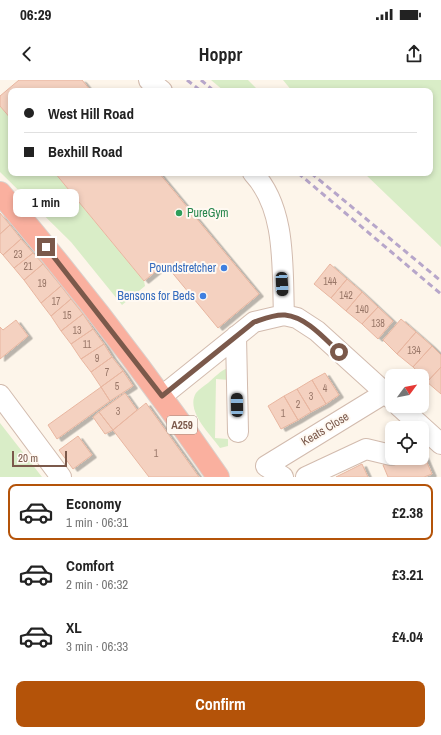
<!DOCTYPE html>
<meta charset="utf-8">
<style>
:root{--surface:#fff;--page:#f2f2f2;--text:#222;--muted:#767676;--line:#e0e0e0;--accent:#b45309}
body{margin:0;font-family:"Archivo Narrow",sans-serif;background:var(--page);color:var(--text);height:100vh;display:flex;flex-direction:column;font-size:15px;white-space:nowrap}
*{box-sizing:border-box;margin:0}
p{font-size:13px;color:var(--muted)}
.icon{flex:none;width:22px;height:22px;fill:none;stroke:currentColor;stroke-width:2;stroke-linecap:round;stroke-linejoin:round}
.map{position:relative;height:397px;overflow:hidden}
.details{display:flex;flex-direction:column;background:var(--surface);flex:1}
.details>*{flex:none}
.top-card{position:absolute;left:8px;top:8px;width:425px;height:88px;border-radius:8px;box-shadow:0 2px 6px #0003;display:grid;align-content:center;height:88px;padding:0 16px;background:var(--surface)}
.needle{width:26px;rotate:58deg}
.buttons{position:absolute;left:385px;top:289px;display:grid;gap:8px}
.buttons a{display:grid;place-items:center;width:44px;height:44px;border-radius:8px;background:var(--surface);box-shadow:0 2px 6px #0003;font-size:20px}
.scale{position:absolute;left:12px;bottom:10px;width:55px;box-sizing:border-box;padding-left:4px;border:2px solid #7b594b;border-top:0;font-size:11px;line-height:14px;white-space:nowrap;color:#7b594b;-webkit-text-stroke:3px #fff9f2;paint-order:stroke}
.end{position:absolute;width:18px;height:18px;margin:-9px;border:5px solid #7b594b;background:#fff;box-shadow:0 0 0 2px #fff}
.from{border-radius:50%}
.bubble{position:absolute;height:28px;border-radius:8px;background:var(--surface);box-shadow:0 2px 6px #0003;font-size:13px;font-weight:800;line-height:28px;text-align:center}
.car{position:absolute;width:12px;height:24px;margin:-12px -6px;border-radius:5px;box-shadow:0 0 3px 1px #0007;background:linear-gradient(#222 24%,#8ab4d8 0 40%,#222 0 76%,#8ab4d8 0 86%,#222 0)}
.top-card b{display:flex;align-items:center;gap:14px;height:38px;font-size:15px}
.top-card b+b{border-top:1px solid var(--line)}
.top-card i{width:10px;height:10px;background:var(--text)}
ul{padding:7px 0 0;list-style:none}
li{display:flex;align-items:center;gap:12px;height:56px;margin:0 8px 6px;padding:0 8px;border:2px solid transparent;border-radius:8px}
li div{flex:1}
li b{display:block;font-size:15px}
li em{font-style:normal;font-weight:800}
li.active{border-color:var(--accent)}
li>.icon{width:36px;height:36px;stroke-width:1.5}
.button{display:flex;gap:8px;margin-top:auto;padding:8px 16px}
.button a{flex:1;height:46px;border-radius:8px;background:var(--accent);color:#fff;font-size:16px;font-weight:800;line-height:46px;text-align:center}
.status{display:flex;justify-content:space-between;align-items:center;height:28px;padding:0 20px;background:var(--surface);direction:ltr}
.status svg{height:11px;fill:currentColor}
header{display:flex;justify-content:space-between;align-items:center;height:52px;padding:0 16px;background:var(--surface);font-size:18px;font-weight:800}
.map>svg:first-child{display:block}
.green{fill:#d9edc7}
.building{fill:#f4d1c0;stroke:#e8b6a0;filter:url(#shadow)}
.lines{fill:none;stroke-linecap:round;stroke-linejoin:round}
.minor-casing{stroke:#d2bbae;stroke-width:22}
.highway-casing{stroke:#dad1cd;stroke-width:24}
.minor{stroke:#fff;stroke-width:20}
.highway{stroke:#fab09f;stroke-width:22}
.rail{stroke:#b7a6ca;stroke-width:3;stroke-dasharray:6 4;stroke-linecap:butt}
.route{stroke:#7b594b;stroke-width:5}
.leisure-dot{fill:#2e9e5b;stroke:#fff9f2;stroke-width:1.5}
.shop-dot{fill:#3f7fe0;stroke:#fff9f2;stroke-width:1.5}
.labels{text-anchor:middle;stroke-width:4;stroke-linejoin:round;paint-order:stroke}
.number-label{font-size:10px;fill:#997768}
.shield{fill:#fff9f2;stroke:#a3897d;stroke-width:1}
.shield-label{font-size:11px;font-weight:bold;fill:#7b594b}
.leisure-label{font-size:12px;fill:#27864d;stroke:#fff9f2;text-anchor:start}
.shop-label{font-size:12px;fill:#366cbe;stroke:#fff9f2;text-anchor:end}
.street-label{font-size:12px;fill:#7b594b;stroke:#fff9f2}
</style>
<div class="status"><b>06:29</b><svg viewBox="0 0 49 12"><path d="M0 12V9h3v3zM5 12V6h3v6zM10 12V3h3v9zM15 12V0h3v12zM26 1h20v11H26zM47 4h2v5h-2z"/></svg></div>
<header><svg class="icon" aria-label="back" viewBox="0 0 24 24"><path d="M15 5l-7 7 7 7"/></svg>Hoppr<svg class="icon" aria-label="share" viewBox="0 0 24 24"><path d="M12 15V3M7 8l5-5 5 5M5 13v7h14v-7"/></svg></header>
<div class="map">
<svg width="441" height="397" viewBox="0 0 441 397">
<defs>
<filter id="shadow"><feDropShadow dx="4.5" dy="2.5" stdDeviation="0" flood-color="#0004"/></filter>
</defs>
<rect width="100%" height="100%" fill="#fdf5ea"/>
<!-- green -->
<path class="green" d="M211,0h37l11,11h-35z
M283,0h158v167l-77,-74h66v-82h-138z
M0,26l11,13v54h44l89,108 1,5 -23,19 -51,-63 -71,-70z
M228,288l1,12 -13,-1 -1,59 13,1v7l-8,2c-9,-13 -35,-37 -24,-55 3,-4 8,-7 12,-10 6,-5 13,-13 20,-15z
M0,343l42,54h-42z"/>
<!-- building -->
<path class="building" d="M19,0h63l9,11h-80v28l-11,-13v-10z
M55,93h104l100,121 -41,34 -53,-64 -21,17z
M0,133l10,12 -10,9z
M10,145l11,14 -18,16 -3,-3v-18z
M21,159l12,14 -19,15 -11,-13z
M33,173l10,11 -19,16 -10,-12z
M43,184l18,22 -20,17 -17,-23z
M330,184l17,15 -16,19 -17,-14z
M347,199l15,13 -16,19 -15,-13z
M61,206l10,13 -20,17 -10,-13z
M362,212l16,15 -16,17 -16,-13z
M71,219l12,15 -22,17 -10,-15z
M378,227l15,14 -15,18 -16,-15z
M83,234l10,15 -22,15 -10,-13z
M401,239l15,13 -19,22 -14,-14z
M16,240l12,16 -28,23v-32l3,3z
M93,249l11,15 -23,15 -10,-15z
M416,252l16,14 -19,21 -16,-13z
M104,264l8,13 -21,15 -10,-13z
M432,266l9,9v12l-13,14 -15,-14z
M112,277l11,14 -22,16 -10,-15z
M441,287v27l-14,-12z
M123,291l10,15 -23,15 -9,-14z
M325,293l14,22 -13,9 -14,-24z
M312,300l14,24 -15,8 -14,-23z
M101,307l9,14 -53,38 -9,-14z
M297,309l14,23 -13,8 -14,-24z
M125,313l12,17 -24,20 -14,-18z
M284,316l14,24 -17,9 -13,-23z
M146,323l53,74h-50l-36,-47z
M99,332l14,18 -8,4 -12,-17z
M78,356l14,19 -19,14 -14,-19z
M422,371l10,23 -8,3h-36l-5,-12 16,-7h23z
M362,384l6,13h-32z"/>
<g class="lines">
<!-- minor casing -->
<g class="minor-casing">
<path id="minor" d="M149,0l13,11
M253,93c34,36 29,96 31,142
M236,256l2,96
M0,315l61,82
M162,316l92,-74 30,-7 13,3 20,13 75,68
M399,326l42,38
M283,397l-17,-11 119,-73
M306,397l60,-28 25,6"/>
</g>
<!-- highway casing -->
<g class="highway-casing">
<path id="highway" d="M0,113c78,91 150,185 218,284"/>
</g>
<!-- minor -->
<use href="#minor" class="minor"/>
<!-- highway -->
<use href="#highway" class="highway"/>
<!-- rail -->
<path class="rail" d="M187,0l14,11
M201,0l13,11
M298,93l143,121
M311,93l130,108"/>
</g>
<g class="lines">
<!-- route -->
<path class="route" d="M46,167l116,149 92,-74c9,-3 21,-8 31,-7 21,2 39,23 54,37"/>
</g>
<!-- markers -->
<circle class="leisure-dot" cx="179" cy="133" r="4"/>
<g class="shop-dot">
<circle cx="224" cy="188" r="4"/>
<circle cx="203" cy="216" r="4"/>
</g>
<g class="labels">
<!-- number labels -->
<g class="number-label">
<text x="18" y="178">23</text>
<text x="28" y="190">21</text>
<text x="330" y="205">144</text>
<text x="42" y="207">19</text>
<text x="346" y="219">142</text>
<text x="56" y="225">17</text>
<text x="362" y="233">140</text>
<text x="67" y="239">15</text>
<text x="378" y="247">138</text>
<text x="77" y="254">13</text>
<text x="87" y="268">11</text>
<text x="414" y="274">134</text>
<text x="97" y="282">9</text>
<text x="107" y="296">7</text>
<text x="117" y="310">5</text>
<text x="325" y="312">4</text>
<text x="311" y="320">3</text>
<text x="298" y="328">2</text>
<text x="118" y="335">3</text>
<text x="283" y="337">1</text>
<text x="156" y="377">1</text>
</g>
<!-- shield labels -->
<rect class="shield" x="167" y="336" width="30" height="18" rx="3"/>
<g class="shield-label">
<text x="182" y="349">A259</text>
</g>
<!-- leisure labels -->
<g class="leisure-label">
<text x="187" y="137">PureGym</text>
</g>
<!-- shop labels -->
<g class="shop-label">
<text x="216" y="192">Poundstretcher</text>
<text x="195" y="220">Bensons for Beds</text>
</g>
<!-- street labels -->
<g class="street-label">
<text transform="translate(325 349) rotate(-31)" y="4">Keats Close</text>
</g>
</g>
</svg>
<div class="buttons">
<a><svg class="needle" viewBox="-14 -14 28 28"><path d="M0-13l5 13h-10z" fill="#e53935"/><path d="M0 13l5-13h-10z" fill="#767676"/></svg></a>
<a><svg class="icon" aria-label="locate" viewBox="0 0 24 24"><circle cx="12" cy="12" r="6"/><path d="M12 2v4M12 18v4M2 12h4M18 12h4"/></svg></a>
</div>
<div class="scale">20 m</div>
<i class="end from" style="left:339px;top:272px"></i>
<i class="end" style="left:46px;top:167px"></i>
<div class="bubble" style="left:13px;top:109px;width:66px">1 min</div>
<i class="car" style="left:282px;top:204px;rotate:177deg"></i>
<i class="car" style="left:237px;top:325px;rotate:359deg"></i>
<div class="top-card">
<b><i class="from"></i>West Hill Road</b>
<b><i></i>Bexhill Road</b>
</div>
</div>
<section class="details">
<ul>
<li class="active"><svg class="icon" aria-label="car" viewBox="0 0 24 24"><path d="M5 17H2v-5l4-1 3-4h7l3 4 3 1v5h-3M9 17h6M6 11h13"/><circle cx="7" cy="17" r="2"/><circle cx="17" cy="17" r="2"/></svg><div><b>Economy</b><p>1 min · 06:31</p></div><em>£2.38</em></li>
<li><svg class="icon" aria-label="car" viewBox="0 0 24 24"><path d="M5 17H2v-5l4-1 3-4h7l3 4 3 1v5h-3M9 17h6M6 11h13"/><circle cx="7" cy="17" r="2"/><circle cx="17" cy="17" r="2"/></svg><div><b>Comfort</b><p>2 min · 06:32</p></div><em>£3.21</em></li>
<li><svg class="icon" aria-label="car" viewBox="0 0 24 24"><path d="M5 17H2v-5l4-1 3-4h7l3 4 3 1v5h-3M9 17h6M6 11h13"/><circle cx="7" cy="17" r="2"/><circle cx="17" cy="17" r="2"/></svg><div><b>XL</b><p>3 min · 06:33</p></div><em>£4.04</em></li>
</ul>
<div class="button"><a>Confirm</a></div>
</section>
